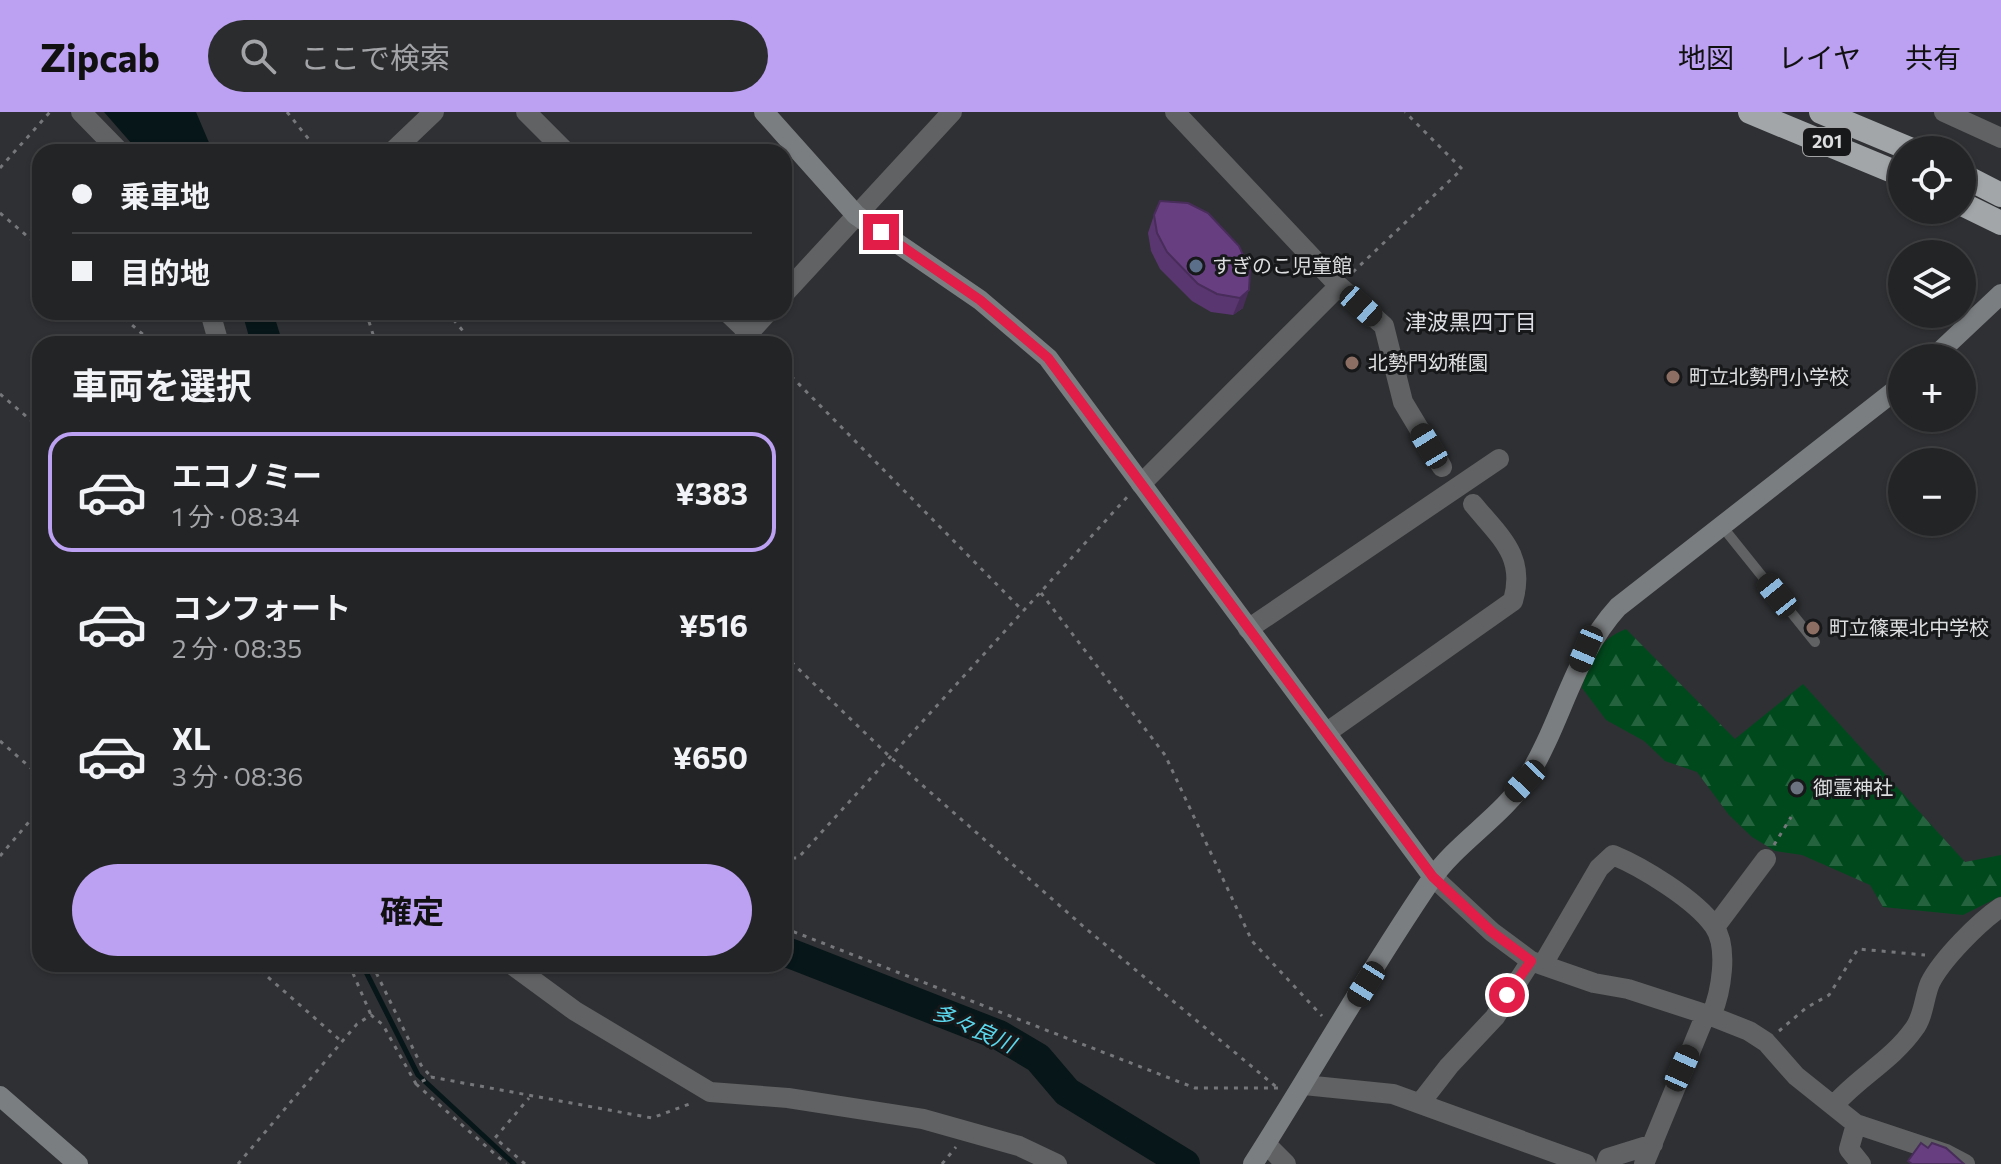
<!DOCTYPE html>
<html lang="ja">
<meta charset="utf-8">
<style>
:root{--surface:#232426;--page:#2b2c2e;--text:#f1f3f6;--muted:#a3a4a7;--line:#404143;--accent:#bca0f2}
body{margin:0;font-family:Commissioner,"Noto Sans JP",sans-serif;background:var(--page);color:var(--text);height:100vh;display:flex;flex-direction:column;font-size:30px;white-space:nowrap}
*{box-sizing:border-box;margin:0}
p{font-size:26px;color:var(--muted)}
.icon{flex:none;width:44px;height:44px;fill:none;stroke:currentColor;stroke-width:2;stroke-linecap:round;stroke-linejoin:round}
.map{position:relative;flex:1;overflow:hidden}
.side{position:absolute;left:32px;top:224px;width:760px;height:636px;display:flex;flex-direction:column;background:var(--surface);border-radius:24px;box-shadow:0 2px 6px #0004,0 0 0 2px var(--line)}
.side>*{flex:none}
.hud{position:absolute;left:32px;top:32px;width:760px;height:176px;border-radius:24px;box-shadow:0 2px 6px #0004,0 0 0 2px var(--line);display:grid;align-content:center;height:176px;padding:0 40px;background:var(--surface)}
.controls{position:absolute;left:1888px;top:24px;display:grid;gap:16px}
.controls a{display:grid;place-items:center;width:88px;height:88px;border-radius:50%;background:var(--surface);box-shadow:0 2px 6px #0004,0 0 0 2px var(--line);font-size:40px}
.end{position:absolute;width:36px;height:36px;margin:-18px;border:10px solid #e11d48;background:#fff;box-shadow:0 0 0 4px #fff}
.from{border-radius:50%}
.car{position:absolute;width:24px;height:48px;margin:-24px -12px;border-radius:10px;box-shadow:0 0 6px 2px #0007;background:linear-gradient(#222 24%,#8ab4d8 0 40%,#222 0 76%,#8ab4d8 0 86%,#222 0)}
.hud b{display:flex;align-items:center;gap:28px;height:76px;font-size:30px}
.hud b+b{border-top:2px solid var(--line)}
.hud i{width:20px;height:20px;background:var(--text)}
ul{padding:0;list-style:none}
li{display:flex;align-items:center;gap:24px;height:120px;margin:0 16px 12px;padding:0 24px;border:4px solid transparent;border-radius:24px}
li div{flex:1}
li b{display:block;font-size:30px}
li em{font-style:normal;font-weight:700}
li.active{border-color:var(--accent)}
li>.icon{width:72px;height:72px;stroke-width:1.5}
h2{padding:0 40px;font-size:36px;line-height:96px}
.action{display:flex;gap:16px;margin-top:auto;padding:16px 40px}
.action a{flex:1;height:92px;border-radius:48px;background:var(--accent);color:#111;font-size:32px;font-weight:700;line-height:92px;text-align:center}
header{display:flex;align-items:center;gap:48px;box-sizing:border-box;height:112px;padding:0 40px;background:var(--accent);color:#111}
header strong{font-size:38px}
nav{display:flex;gap:44px;margin-inline-start:auto;font-size:28px}
.search{width:560px;height:72px;background:var(--page);display:flex;align-items:center;gap:20px;box-sizing:border-box;padding:0 28px;border-radius:44px;color:var(--muted);font-size:30px}
.map>svg:first-child{display:block}
.forest{fill:url(#forest-firs)}
.water{fill:#071619}
.lines{fill:none;stroke-linecap:round;stroke-linejoin:round}
.stream{stroke:#071619;stroke-width:5}
.river{stroke:#071619;stroke-width:30}
.path{stroke:#76777a;stroke-width:3;stroke-dasharray:4 6;stroke-linecap:butt}
.lane{stroke:#606263;stroke-width:10}
.street{stroke:#606263;stroke-width:20}
.secondary{stroke:#7b7e80;stroke-width:20}
.highway{stroke:#a2a6a9;stroke-width:24}
.wall{fill:#59366f}
.shaded-wall{fill:#482c5a}
.building{fill:#673f81;stroke:#482c5a;stroke-width:2}
.route{stroke:#e11d48;stroke-width:10}
.service-dot{fill:#5c6f8a;stroke:#171819;stroke-width:3}
.education-dot{fill:#8d6e63;stroke:#171819;stroke-width:3}
.worship-dot{fill:#6b7280;stroke:#171819;stroke-width:3}
.labels{text-anchor:middle;stroke-width:6;stroke-linejoin:round;paint-order:stroke}
.shield{fill:#171819;stroke:#a2a3a5;stroke-width:2}
.shield-label{font-size:18px;font-weight:bold;fill:#dedfe1}
.poi-label{font-size:20px;fill:#dedfe1;stroke:#171819;text-anchor:start}
.neighbourhood-label{font-size:22px;fill:#dddee3;stroke:#171819}
.water-label{font-size:22px;font-style:italic;fill:#5ad7ed;stroke:#171819}
</style>
<header>
<strong>Zipcab</strong>
<div class="search"><svg class="icon" aria-label="search" viewBox="0 0 24 24"><circle cx="10" cy="10" r="6"/><path d="M15 15l6 6"/></svg>ここで検索</div>
<nav><a>地図</a><a>レイヤ</a><a>共有</a></nav>
</header>
<div class="map">
<svg width="2001" height="1052" viewBox="0 0 2001 1052">
<defs>
<pattern id="forest-firs" width="22" height="20" patternUnits="userSpaceOnUse" patternTransform="scale(2)"><rect width="22" height="20" fill="#00491d"/><path d="M5 1l3.5 6h-7zM16 11l3.5 6h-7z" fill="#25633e"/></pattern>
</defs>
<rect width="100%" height="100%" fill="#2f3033"/>
<!-- forest -->
<path class="forest" d="M1626,517l109,110 68,-55 162,178 36,-7v41l-38,19 -80,-8 -13,-22 -68,-30 -27,-4 -23,-14 -23,-22 -32,-43 -32,-11 -21,-20 -38,-21 -24,-32c8,-29 16,-48 44,-59z"/>
<!-- water -->
<path class="water" d="M104,0h92l17,40h-74z
M242,200h31l10,32h-32z"/>
<g class="lines">
<!-- stream -->
<path class="stream" d="M362,852l56,111 96,89"/>
<!-- river -->
<path class="river" d="M784,839l215,84 39,23 29,34 118,72"/>
<!-- path -->
<path class="path" d="M287,0l32,40
M0,56l50,-56
M0,101l40,34
M1353,160l109,-103 -57,-57
M117,200l37,32
M366,200l10,32
M447,200l27,32
M784,257l239,242
M0,282l40,34
M1041,481l124,162 87,186 70,75
M784,543l104,100 196,172 196,163
M0,629l40,35
M1774,733l17,-28
M784,741l6,5h8l331,-363
M0,744l40,-47
M784,816l411,160h83
M253,852l88,77
M349,852l22,51
M372,852l49,101 10,12
M1779,919l27,-23 23,-13 29,-46 67,6
M416,972l90,80
M238,1052l119,-140 14,-9 12,10 33,59 15,-7 221,41 40,-15
M525,1052l-30,-26 34,-40
M942,1052l14,-17"/>
<!-- lane -->
<path class="lane" d="M1721,413l94,117"/>
<!-- street -->
<path class="street" d="M81,0l39,40
M526,0l40,40
M1944,0l57,26
M392,40l42,-40
M1339,174l45,40 19,76 39,65
M784,182l168,-182
M210,200l9,32
M727,200l22,21
M739,232l29,-32
M1141,372l198,-198 -164,-174
M1248,517l251,-170
M1326,621l187,-132c13,-45 -13,-64 -40,-97
M1433,765l59,55 39,29 63,22 34,6 83,27 38,15 17,11 30,34 60,48 90,30 19,10
M1715,815l51,-68
M511,852l64,47 135,81 78,6 135,21 96,27 38,18
M1543,852l56,-96 14,-13c29,12 82,44 101,71 15,22 7,67 -3,90
M1304,973l89,9 193,70
M1421,990l28,-36 46,-49 36,-56
M1835,992c25,-28 57,-44 79,-75 10,-13 10,-32 16,-46 12,-24 49,-61 71,-76
M1856,1012l-7,25 12,15
M1266,1032l20,20
M1606,1052l2,-6 45,-14
M1644,1052l61,-148"/>
<!-- secondary -->
<path class="secondary" d="M764,0l92,103 124,85 68,58 385,519
M1933,246l68,-64
M0,984l78,68
M1253,1052c60,-94 115,-192 178,-284 26,-38 71,-63 96,-102 35,-56 46,-122 91,-171l284,-222"/>
<!-- highway -->
<path class="highway" d="M1750,0l152,63
M1821,0l91,38
M1962,63l39,20
M1962,92l39,19"/>
</g>
<!-- wall -->
<path class="wall" d="M1154,103l85,31 4,62 -10,7 -22,-3 -19,-11 -32,-32 -9,-18 -3,-18z"/>
<!-- shaded-wall -->
<path class="shaded-wall" d="M1249,178l-6,18 -10,7 7,-17z"/>
<!-- building -->
<path class="building" d="M1160,89l28,2 20,10 31,33 11,25 -1,19 -9,8 -23,-4 -19,-10 -31,-32 -10,-19 -3,-18z
M1921,1031l7,5 4,-5 14,5 18,16h-52l-4,-3z"/>
<g class="lines">
<!-- route -->
<path class="route" d="M881,120l99,68 68,58 385,519 59,55 39,29 -24,34"/>
</g>
<!-- markers -->
<circle class="service-dot" cx="1196" cy="154" r="8"/>
<g class="education-dot">
<circle cx="1352" cy="251" r="8"/>
<circle cx="1673" cy="265" r="8"/>
<circle cx="1813" cy="516" r="8"/>
</g>
<circle class="worship-dot" cx="1797" cy="676" r="8"/>
<g class="labels">
<!-- shield labels -->
<rect class="shield" x="1803" y="16" width="48" height="28" rx="6"/>
<g class="shield-label">
<text x="1827" y="36">201</text>
</g>
<!-- poi labels -->
<g class="poi-label">
<text x="1212" y="161">すぎのこ児童館</text>
<text x="1368" y="258">北勢門幼稚園</text>
<text x="1689" y="272">町立北勢門小学校</text>
<text x="1829" y="523">町立篠栗北中学校</text>
<text x="1813" y="683">御霊神社</text>
</g>
<!-- neighbourhood labels -->
<g class="neighbourhood-label">
<text x="1471" y="218">津波黒四丁目</text>
</g>
<!-- water labels -->
<g class="water-label">
<text transform="translate(974 916) rotate(24)" y="8">多々良川</text>
</g>
</g>
</svg>
<div class="controls">
<a><svg class="icon" aria-label="locate" viewBox="0 0 24 24"><circle cx="12" cy="12" r="6"/><path d="M12 2v4M12 18v4M2 12h4M18 12h4"/></svg></a>
<a><svg class="icon" aria-label="layers" viewBox="0 0 24 24"><path d="M12 4l9 5-9 5-9-5zM3 14l9 5 9-5"/></svg></a>
<a>+</a>
<a>−</a>
</div>
<i class="end from" style="left:1507px;top:883px"></i>
<i class="end" style="left:881px;top:120px"></i>
<i class="car" style="left:1361px;top:194px;rotate:132deg"></i>
<i class="car" style="left:1429px;top:334px;rotate:329deg"></i>
<i class="car" style="left:1777px;top:483px;rotate:321deg"></i>
<i class="car" style="left:1586px;top:537px;rotate:203deg"></i>
<i class="car" style="left:1525px;top:669px;rotate:223deg"></i>
<i class="car" style="left:1366px;top:872px;rotate:212deg"></i>
<i class="car" style="left:1682px;top:956px;rotate:24deg"></i>
<div class="hud">
<b><i class="from"></i>乗車地</b>
<b><i></i>目的地</b>
</div>
<section class="side">
<h2>車両を選択</h2>
<ul>
<li class="active"><svg class="icon" aria-label="car" viewBox="0 0 24 24"><path d="M5 17H2v-5l4-1 3-4h7l3 4 3 1v5h-3M9 17h6M6 11h13"/><circle cx="7" cy="17" r="2"/><circle cx="17" cy="17" r="2"/></svg><div><b>エコノミー</b><p>1 分 · 08:34</p></div><em>¥383</em></li>
<li><svg class="icon" aria-label="car" viewBox="0 0 24 24"><path d="M5 17H2v-5l4-1 3-4h7l3 4 3 1v5h-3M9 17h6M6 11h13"/><circle cx="7" cy="17" r="2"/><circle cx="17" cy="17" r="2"/></svg><div><b>コンフォート</b><p>2 分 · 08:35</p></div><em>¥516</em></li>
<li><svg class="icon" aria-label="car" viewBox="0 0 24 24"><path d="M5 17H2v-5l4-1 3-4h7l3 4 3 1v5h-3M9 17h6M6 11h13"/><circle cx="7" cy="17" r="2"/><circle cx="17" cy="17" r="2"/></svg><div><b>XL</b><p>3 分 · 08:36</p></div><em>¥650</em></li>
</ul>
<div class="action"><a>確定</a></div>
</section>
</div>
